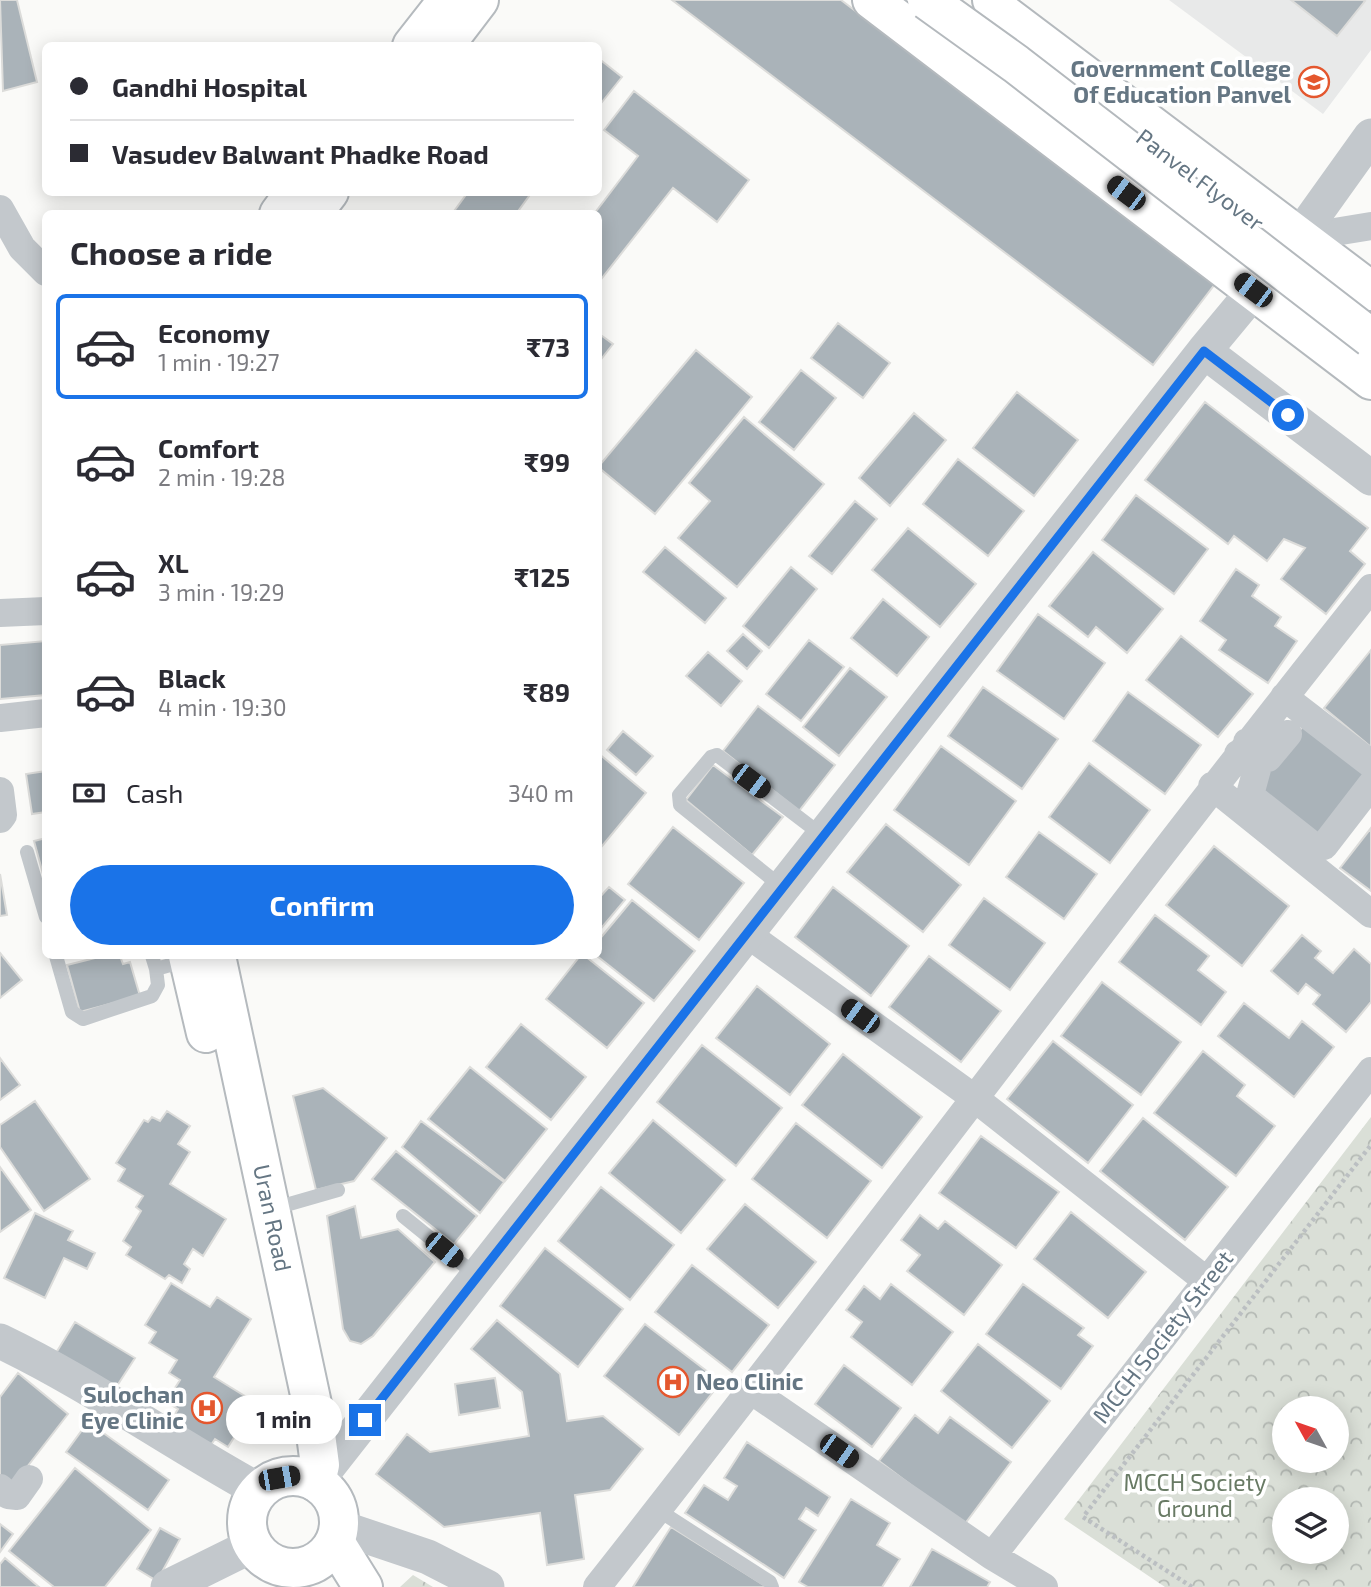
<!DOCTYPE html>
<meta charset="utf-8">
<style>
:root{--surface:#fff;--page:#f2f2f3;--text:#2b2b33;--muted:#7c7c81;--line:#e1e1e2;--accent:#1a73e8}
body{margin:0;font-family:"Exo 2",sans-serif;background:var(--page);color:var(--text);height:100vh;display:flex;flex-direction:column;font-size:26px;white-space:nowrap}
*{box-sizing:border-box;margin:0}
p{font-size:23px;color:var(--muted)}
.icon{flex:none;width:38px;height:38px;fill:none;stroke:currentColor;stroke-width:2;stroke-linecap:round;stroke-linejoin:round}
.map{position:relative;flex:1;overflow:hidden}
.details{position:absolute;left:42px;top:210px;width:560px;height:749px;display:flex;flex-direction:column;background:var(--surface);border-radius:10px;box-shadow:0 4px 18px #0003}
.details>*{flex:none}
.hud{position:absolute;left:42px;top:42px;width:560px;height:154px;border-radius:10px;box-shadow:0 4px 18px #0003;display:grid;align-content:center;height:154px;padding:0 28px;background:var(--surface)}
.needle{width:46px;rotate:310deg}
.buttons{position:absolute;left:1272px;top:1396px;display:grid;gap:14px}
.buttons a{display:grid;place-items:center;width:77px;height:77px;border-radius:50%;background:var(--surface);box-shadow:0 4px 18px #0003;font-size:35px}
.end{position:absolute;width:32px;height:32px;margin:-16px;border:9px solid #1a73e8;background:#fff;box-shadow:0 0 0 4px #fff}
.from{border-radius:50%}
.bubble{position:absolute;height:49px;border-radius:24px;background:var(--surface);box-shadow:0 4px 18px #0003;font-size:23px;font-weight:700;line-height:49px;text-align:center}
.car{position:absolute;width:21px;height:42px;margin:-21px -10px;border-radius:9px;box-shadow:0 0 5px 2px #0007;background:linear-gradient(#222 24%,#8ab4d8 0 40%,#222 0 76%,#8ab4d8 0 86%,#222 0)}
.hud b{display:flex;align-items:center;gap:24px;height:66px;font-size:26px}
.hud b+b{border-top:2px solid var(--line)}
.hud i{width:18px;height:18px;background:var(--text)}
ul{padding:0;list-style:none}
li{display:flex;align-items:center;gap:21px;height:105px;margin:0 14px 10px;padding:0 14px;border:4px solid transparent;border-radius:10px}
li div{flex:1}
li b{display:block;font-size:26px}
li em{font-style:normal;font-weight:700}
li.on{border-color:var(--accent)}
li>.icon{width:63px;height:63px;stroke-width:1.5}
h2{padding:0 28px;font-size:32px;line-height:84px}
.pay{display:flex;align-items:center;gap:18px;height:77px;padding:0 28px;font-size:26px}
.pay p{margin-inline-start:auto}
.primary-button{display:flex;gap:14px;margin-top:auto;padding:14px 28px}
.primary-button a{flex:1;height:80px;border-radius:42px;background:var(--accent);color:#fff;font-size:28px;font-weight:700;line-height:80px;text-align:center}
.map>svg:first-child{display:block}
.built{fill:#e8e9e9}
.park{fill:url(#park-crowns);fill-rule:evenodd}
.building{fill:#aab3b9;stroke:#dcdcda;stroke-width:2}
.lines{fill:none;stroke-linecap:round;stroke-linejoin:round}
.primary-casing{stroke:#b5babe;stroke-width:42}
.trunk-casing{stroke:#b4b9bd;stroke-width:42}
.path{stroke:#bbbfc2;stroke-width:4.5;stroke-dasharray:3.5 3.5;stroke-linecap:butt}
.service{stroke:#c3c8cc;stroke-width:14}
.minor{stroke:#c3c8cc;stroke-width:28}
.tertiary{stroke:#c3c8cc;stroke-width:35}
.primary{stroke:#fff;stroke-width:38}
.trunk{stroke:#fff;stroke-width:38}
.trunk-bridge-casing{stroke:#b4b9bd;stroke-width:42;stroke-linecap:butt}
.trunk-bridge{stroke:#fff;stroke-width:38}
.route{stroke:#1a73e8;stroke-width:9}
.labels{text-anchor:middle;stroke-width:7;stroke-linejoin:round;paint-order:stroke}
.poi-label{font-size:23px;font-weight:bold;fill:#657683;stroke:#fff;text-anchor:end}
.street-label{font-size:23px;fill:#657683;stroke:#fff}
.park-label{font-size:23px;fill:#687a64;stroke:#fff}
</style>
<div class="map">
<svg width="1371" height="1587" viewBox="0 0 1371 1587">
<defs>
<pattern id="park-crowns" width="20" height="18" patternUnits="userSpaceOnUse" patternTransform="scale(1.75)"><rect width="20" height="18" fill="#dadfd7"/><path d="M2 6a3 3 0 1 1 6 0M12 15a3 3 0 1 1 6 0" fill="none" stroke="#b4b9b4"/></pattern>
</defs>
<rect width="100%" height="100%" fill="#fafaf8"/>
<!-- built -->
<path class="built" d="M1169,0h202v50l-48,64z"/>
<!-- park -->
<path class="park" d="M1371,1117v470h-206l-101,-68zM1284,1409h53v52h-53zM1284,1500h53v52h-53z
M413,1575l20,12h-33z"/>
<!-- building -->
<path class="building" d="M0,0h17l20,82 -34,9z
M672,0h169l374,284 -62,81z
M1291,0h72l2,1 -28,35z
M598,58l24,19 -24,30z
M634,91l115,89 -32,42 -44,-34 -75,95v-69h-4l44,-58 -34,-26z
M468,192h64l-16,22h-64z
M838,323l52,40 -27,35 -52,-40z
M598,333l15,11 -15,19z
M696,350l56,47 -97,117 -57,-47z
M801,370l35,28 -42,52 -35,-28z
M1017,392l61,48 -44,56 -61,-48z
M1205,402l163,126 -18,23 15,13 -39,50 -45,-35 24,-31 -21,-9 -17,22 -33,-25 -6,8 -83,-64z
M914,413l32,27 -56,66 -31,-28z
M744,417l80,67 -87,103 -59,-49 32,-37 -21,-18z
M958,459l66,52 -36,45 -65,-52z
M1136,495l72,54 -34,45 -72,-54z
M855,501l22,18 -45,55 -23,-18z
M908,528l68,56 -36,43 -68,-57z
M665,547l61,51 -21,25 -62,-51z
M1093,552l70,57 -36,44 -31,-26 -8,10 -39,-31z
M791,567l26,22 -48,59 -26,-22z
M1236,569l23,16 -7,11 29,21 -6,9 22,15 -29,42 -49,-33 7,-10 -26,-19z
M883,599l46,38 -32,39 -46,-38z
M1038,614l67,49 -41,56 -67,-48z
M743,634l19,17 -15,18 -20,-18z
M1181,636l72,58 -35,43 -72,-57z
M809,640l35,27 -43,54 -35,-27z
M46,641v54l-46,4v-54z
M1371,650v97l-47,-39z
M708,652l34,29 -21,25 -35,-30z
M850,668l37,29 -48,59 -36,-29z
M983,687l75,52 -36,50 -74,-53z
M1128,692l73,53 -36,49 -72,-53z
M758,706l77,59 -36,46 -76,-60z
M1307,721l64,49 -55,73 -60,-48 6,-16z
M623,731l30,25 -17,19 -29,-25z
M941,746l75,55 -47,64 -75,-55z
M598,753l48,40 -48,58z
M1089,763l61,47 -40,53 -61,-46z
M713,765l70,52 -31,38 -66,-55z
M46,771v41l-14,2 -6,-40z
M886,824l75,61 -38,47 -76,-60z
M673,827l71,56 -45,57 -71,-56z
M1371,828v63l-31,-23z
M1039,832l58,42 -33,45 -58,-42z
M46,838v47l-12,-44z
M1214,846l75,60 -47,60 -76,-61z
M0,874l7,41 -7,1z
M609,887l16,13 -27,32v-33z
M833,887l76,59 -38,50 -76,-59z
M984,898l61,45 -35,47 -61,-45z
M632,900l63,51 -41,50 -57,-45 1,-15z
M1155,915l54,41 -11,14 28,22 -25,33 -82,-63z
M1302,935l19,16 -6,7 18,15 21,-24 17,15v38l-25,30 -33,-28 7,-9 -14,-11 -8,10 -27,-23z
M0,953l22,27 -22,18z
M103,956h17l3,8 7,-2 10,34 -60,16 -13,-47z
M580,956h5l59,47 -37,45 -61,-49z
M929,956l72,55 -40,51 -72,-55z
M1102,982l79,60 -40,53 -80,-59z
M757,986l73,58 -40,51 -74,-57z
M1244,1003l45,35 13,-17 32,26 -40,50 -76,-61z
M521,1024l65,53 -35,43 -65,-53z
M1053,1041l80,64 -45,58 -81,-64z
M702,1045l80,63 -46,58 -79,-64z
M1203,1051l42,34 -8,11 38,30 -39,50 -82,-63z
M843,1054l79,63 -40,51 -80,-63z
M0,1058l20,27 -20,15z
M470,1067l77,62 -42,52 -77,-62z
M323,1088l64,50 -33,43 -38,9 -23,-94z
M35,1101l55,78 -46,32 -44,-64v-22z
M167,1111l23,15 -12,18 12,8 -20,32 56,35 -23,37 -10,-7 -9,15 6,5 -8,14 -13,-8 -4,4 -39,-24 5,-8 -8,-6 18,-30 -5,-4 7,-11 -25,-15 7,-12 -9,-6 28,-43 4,2 4,-5 8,4z
M1143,1118l85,69 -43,53 -85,-69z
M653,1120l72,60 -44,53 -72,-60z
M421,1121l83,61 -24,31 -78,-66z
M796,1123l75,58 -44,57 -75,-59z
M981,1136l78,56 -43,56 -77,-55z
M396,1151l81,65 -23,28 -82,-65z
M0,1167l31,43 -31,22z
M601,1187l73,58 -44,55 -72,-59z
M745,1204l71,58 -38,46 -71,-59z
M355,1206l6,32 37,-9 37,33 -62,74 -12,8 -11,-3 -7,-12 -16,-113z
M1071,1212l75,60 -38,46 -74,-59z
M35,1213l38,18 -5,9 27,13 -8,16 -23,-11 -19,40 -41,-20z
M920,1215l18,14 7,-8 57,44 -38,50 -57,-44 13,-16 -19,-15z
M545,1248l78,61 -45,58 -78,-61z
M692,1265l77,60 -37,47 -77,-60z
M171,1283l39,24 7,-10 34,22 -37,58 42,26 -28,44 -13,-8 -6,9 -28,-17 3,-5 -12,-7 6,-10 -12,-7 14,-22 -11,-7 8,-13 -28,-17 7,-11 -11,-7z
M891,1284l62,48 -41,53 -61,-48 11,-15 -16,-12 18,-24 16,13z
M1023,1284l61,44 -6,7 15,11 -32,43 -75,-55z
M497,1320l63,54 7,47 36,-5 40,33 -33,41 -35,5 9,64 -37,6 -7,-52 -96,14 -68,-53 31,-40 23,18 99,-16 -7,-44 -51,-43z
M75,1322l60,36 -20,31 -59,-36z
M645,1324l76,58 -42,53 -75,-59z
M978,1344l72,57 -38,47 -71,-57z
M844,1365l57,43 -29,39 -57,-43z
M18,1373l50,41 -55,71 -13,-7v-81z
M495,1378l5,30 -41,7 -4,-31z
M915,1415l23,18 12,-16 61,45 -47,63 -85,-64z
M88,1422l81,58 -21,30 -82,-58z
M747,1442l83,55 -12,19 -12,-8 -7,11 17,11 -32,48 -99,-65 19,-28 24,15 9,-14 -13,-8z
M75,1468l76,62 -46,57h-51l-45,-36z
M851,1499l39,24 -13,22 23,14 -18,28h-74l-9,-5z
M0,1524l13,10 -13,18z
M671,1527l96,60h-134z
M160,1528l20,11 -23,42 -20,-12z
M932,1549l58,33 -3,5h-77z
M5,1558l34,29h-39v-23z"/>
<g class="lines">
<!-- primary casing -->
<g class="primary-casing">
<g id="primary">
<path d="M412,46l36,-46"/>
<path d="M444,46l35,-46"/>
<path d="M279,214l16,-22"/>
<path d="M312,214l17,-22"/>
<path d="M188,956l18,77"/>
<path id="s1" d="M216,956l96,448 8,61 -4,17"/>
<circle cx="293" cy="1522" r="46"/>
<path d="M335,1542l28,45"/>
</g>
</g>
<!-- trunk casing -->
<g class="trunk-casing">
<path id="trunk" d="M872,0l499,380
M992,0l9,12 370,279"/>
</g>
<!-- path -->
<path class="path" d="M1192,1587l-109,-70 288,-372"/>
<!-- service -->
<path class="service" d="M27,852l19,65
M782,887l-102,-82 -1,-10 32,-38 6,-2 106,81
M56,956l16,56 11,7 69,-23 6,-11 -2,-16
M152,956l4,13 32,-9
M272,1209l66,-19
M403,1216l74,60
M658,1510l112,72 2,5"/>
<!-- minor -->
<path class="minor" d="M0,209l22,39 24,24
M1298,238l73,-12
M0,613l46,-2
M1284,697l87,67
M0,718l46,-5
M1247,742l21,16 20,-24
M1238,754l19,15 -6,22 3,8 62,49 8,-2 47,-61
M1212,786l159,128
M0,791l3,24 -3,4
M747,934l226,163 234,184
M752,1391l240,165 52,31
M0,1488l8,7 9,1 12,-17
M992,1556l379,-485
M597,1587c261,-330 511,-670 774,-999"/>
<!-- tertiary -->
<path class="tertiary" d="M1204,351l167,127
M0,1341c90,43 172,102 260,150
M316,1482l888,-1131 94,-113 73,-102
M339,1527l89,30 59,30
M168,1587l85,-42"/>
<!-- primary -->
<use href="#primary" class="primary"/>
<!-- trunk -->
<use href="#trunk" class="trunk"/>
<!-- trunk-bridge casing -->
<g class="trunk-bridge-casing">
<path id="trunk-bridge" d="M927,0l89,64 355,274"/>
</g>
<!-- trunk-bridge -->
<use href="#trunk-bridge" class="trunk-bridge"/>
</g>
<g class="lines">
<!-- route -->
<path class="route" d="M365,1420l839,-1069 84,64"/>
</g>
<!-- icons -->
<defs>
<g id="university-ring" transform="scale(1.575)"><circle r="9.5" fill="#fff" stroke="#e4572e" stroke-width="1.5"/><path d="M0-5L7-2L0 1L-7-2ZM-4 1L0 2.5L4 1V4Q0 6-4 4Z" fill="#e4572e"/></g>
<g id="hospital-ring" transform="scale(1.575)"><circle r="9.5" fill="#fff" stroke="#e4572e" stroke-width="1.5"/><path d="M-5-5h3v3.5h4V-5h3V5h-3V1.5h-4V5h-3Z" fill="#e4572e"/></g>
</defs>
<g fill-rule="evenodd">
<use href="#university-ring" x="1314" y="82"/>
<use href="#hospital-ring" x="673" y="1382"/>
<use href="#hospital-ring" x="207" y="1408"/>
</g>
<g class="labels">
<!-- poi labels -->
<g class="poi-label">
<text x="1291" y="77">Government College<tspan x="1291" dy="26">Of Education Panvel</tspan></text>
<text x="696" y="1390" text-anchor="start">Neo Clinic</text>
<text x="184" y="1403">Sulochan<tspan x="184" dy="26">Eye Clinic</tspan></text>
</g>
<!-- street labels -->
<g class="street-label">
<text transform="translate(1200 180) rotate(37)" y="8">Panvel Flyover</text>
<text dy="8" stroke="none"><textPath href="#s1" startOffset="268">Uran Road</textPath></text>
<text transform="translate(1163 1337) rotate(-52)" y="8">MCCH Society Street</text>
</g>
<!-- park labels -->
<g class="park-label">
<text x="1195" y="1491">MCCH Society<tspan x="1195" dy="26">Ground</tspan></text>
</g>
</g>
</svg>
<div class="buttons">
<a><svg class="needle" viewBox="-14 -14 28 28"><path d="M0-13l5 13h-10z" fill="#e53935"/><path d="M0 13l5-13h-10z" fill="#7c7c81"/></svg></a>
<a><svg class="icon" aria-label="layers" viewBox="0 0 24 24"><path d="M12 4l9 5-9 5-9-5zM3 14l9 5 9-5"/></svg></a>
</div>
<i class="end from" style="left:1288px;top:415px"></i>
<i class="end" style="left:365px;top:1420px"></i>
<div class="bubble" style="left:226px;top:1395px;width:116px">1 min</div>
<i class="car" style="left:1126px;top:193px;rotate:307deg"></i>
<i class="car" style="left:1253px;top:290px;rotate:307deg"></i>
<i class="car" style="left:751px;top:781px;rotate:127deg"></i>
<i class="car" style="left:860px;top:1016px;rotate:306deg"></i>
<i class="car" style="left:444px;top:1250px;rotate:129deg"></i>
<i class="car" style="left:839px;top:1451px;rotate:125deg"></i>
<i class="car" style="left:279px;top:1478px;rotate:80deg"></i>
<div class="hud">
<b><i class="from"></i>Gandhi Hospital</b>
<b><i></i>Vasudev Balwant Phadke Road</b>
</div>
<section class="details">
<h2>Choose a ride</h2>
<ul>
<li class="on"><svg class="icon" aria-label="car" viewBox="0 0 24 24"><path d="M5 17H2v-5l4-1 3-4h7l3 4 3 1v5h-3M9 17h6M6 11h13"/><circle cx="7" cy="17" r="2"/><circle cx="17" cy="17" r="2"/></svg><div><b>Economy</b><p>1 min · 19:27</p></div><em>₹73</em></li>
<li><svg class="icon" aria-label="car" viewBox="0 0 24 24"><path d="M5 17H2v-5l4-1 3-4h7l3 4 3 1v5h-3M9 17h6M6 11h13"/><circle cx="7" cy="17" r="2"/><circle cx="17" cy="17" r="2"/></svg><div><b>Comfort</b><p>2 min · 19:28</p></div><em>₹99</em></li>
<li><svg class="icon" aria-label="car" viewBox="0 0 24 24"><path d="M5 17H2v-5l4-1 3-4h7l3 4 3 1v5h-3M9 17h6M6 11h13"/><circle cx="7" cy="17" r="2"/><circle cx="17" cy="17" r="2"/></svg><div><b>XL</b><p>3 min · 19:29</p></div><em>₹125</em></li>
<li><svg class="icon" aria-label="car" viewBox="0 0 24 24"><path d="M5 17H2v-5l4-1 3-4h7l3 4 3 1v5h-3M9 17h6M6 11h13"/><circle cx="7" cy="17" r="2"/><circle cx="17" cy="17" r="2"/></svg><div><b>Black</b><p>4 min · 19:30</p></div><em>₹89</em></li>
</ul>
<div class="pay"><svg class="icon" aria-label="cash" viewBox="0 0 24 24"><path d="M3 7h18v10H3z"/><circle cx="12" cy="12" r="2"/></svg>Cash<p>340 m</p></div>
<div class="primary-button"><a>Confirm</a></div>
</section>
</div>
